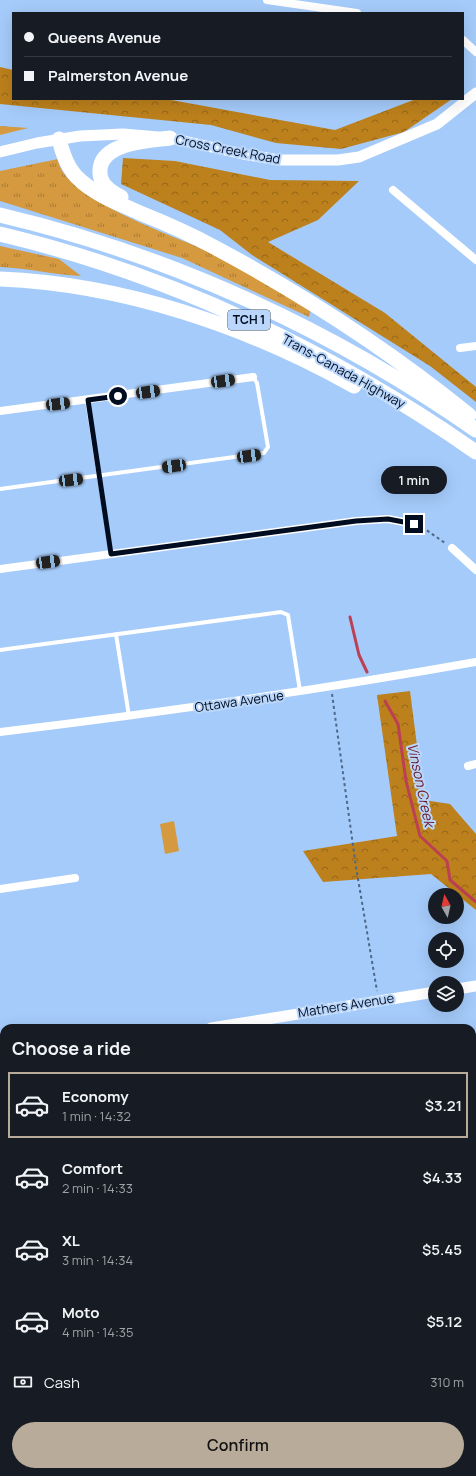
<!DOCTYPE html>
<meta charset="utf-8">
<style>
:root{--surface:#171b24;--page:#20242c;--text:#f1f3f6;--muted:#9ea1a6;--line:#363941;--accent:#b8ab9a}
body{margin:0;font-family:Manrope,sans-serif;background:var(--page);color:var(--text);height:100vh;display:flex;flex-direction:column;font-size:15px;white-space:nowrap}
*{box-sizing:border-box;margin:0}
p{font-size:13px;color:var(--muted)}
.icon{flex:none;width:22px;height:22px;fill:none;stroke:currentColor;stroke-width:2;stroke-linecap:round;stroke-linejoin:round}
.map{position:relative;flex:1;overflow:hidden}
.sheet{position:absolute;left:0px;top:1024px;width:476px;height:452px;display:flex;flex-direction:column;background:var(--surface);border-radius:12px 12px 0 0;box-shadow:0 4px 16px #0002}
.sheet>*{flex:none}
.banner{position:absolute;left:12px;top:12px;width:452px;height:88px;border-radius:0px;box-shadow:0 4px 16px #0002;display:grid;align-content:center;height:88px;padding:0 12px;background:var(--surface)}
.needle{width:26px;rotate:352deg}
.tools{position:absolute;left:428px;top:888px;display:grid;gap:8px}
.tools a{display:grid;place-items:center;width:36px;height:36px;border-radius:50%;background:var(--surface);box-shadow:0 4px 16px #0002;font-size:20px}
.end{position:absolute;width:18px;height:18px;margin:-9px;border:5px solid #000c20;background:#fff;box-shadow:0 0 0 2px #fff}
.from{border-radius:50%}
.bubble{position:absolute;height:28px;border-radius:14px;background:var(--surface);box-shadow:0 4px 16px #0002;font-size:13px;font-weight:600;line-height:28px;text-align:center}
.car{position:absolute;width:12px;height:24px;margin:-12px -6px;border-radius:5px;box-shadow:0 0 3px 1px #0007;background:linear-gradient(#222 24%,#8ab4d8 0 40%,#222 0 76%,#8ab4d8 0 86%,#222 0)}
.banner b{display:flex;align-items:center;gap:14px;height:38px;font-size:15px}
.banner b+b{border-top:1px solid var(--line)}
.banner i{width:10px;height:10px;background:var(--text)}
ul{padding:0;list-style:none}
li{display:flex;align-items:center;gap:12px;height:66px;margin:0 8px 6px;padding:0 4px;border:2px solid transparent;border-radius:0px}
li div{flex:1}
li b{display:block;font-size:15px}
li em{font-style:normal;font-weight:600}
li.current{border-color:var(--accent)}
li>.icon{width:36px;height:36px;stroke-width:1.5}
h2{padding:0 12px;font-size:18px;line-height:48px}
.pay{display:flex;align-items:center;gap:10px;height:44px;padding:0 12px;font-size:15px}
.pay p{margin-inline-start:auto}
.primary-button{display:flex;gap:8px;margin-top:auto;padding:8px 12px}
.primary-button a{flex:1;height:46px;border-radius:24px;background:var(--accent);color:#111;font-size:16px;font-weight:600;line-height:46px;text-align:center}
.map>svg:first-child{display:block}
.grass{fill:url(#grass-tufts)}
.forest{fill:url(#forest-crowns)}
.pitch{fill:#d5993f}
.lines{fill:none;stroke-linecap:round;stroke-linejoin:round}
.stream{stroke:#bc3f54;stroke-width:3}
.path{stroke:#4f6788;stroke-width:2;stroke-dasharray:3 3;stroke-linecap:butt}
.lane{stroke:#fff;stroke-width:4}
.street{stroke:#fff;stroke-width:8}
.secondary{stroke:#fff;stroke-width:11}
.highway{stroke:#fff;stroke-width:15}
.route{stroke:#000c20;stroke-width:5}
.labels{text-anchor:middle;stroke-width:4;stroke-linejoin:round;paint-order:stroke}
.shield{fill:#bad7fb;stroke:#384962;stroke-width:1}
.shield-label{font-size:12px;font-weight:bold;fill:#000c20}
.street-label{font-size:13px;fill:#000c20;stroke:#bad7fb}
.water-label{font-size:14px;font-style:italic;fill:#691728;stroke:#bad7fb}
</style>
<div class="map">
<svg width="476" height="1476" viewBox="0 0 476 1476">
<defs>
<pattern id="grass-tufts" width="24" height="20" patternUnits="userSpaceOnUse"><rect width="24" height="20" fill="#d5993f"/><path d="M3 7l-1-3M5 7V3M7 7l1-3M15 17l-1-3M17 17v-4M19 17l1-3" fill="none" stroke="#aa7b34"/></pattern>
<pattern id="forest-crowns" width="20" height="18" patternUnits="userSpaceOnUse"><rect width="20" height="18" fill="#bc801c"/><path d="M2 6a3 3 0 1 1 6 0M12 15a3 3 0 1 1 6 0" fill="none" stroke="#966718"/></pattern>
</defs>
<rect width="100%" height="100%" fill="#a5cbfa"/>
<!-- grass -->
<path class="grass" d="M0,126l28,2 -28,7z
M58,159c3,39 119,78 152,93 34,18 68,38 101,57l-2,8 -127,-59 -182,-57v-30z
M0,246l59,13 22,17c-27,-1 -53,-8 -81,-9z"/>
<!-- forest -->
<path class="forest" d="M0,67l13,3v29h153l169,31 81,-31h36l-48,33 -63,17 -65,-6 -65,-18 -211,-21z
M123,158l52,3 95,19 89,1 -41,39 -50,22 117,71 91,74v15l-46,-36 -178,-111 -32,-25 -99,-46z
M410,691l14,109 26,4 26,30v76l-45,-36 -108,8 -20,-31 94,-15 -20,-141z
M476,1319v157h-83l-8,-2v-2h87v-152z"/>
<!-- pitch -->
<path class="pitch" d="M174,821l5,30 -14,3 -5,-30z"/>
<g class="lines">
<!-- stream -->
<path class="stream" d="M350,617l9,38 8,17
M385,701l13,23 8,57 14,55 27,25 3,19 26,22
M472,1089l4,-4
M450,1476l1,-4"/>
<!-- path -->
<path class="path" d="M422,527l23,16
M332,694l24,173 21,124
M472,1365l4,-1
M388,1476l1,-4"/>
<!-- lane -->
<path class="lane" d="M87,400l24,154
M0,489l264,-36 4,-6 -11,-64 -4,-6
M116,634l13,82
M0,650l281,-38 7,3 12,76
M472,1067l4,-1
M0,1131h4
M472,1229l4,-1
M0,1292l4,-1
M0,1454h4
M154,1472l1,4
M318,1472l1,4"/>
<!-- street -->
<path class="street" d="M267,0l90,13
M463,40l13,12
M393,190l83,70
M460,348l16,-2
M0,411l253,-34
M452,548l24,22
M0,569l356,-48 32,-2 26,5
M0,732c159,-19 318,-42 476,-70
M468,766l8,-2
M0,889l75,-11
M472,1143l4,-1
M0,1206h4
M472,1310l4,-1
M0,1372h4
M86,1472l1,4
M235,1472v4"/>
<!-- secondary -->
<path class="secondary" d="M0,152l37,-9 43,-7 43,-2 47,4 73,16 36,6h59l21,-3 78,-33 39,-31
M457,989l19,-3
M211,1028l224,-36
M0,1054l4,-1"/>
<!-- highway -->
<path class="highway" d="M59,139c4,16 9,31 22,42 17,15 39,23 59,32 25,10 50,21 74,34 90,48 175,103 255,168
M121,197c-10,-5 -21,-13 -21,-24 -2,-31 49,-32 70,-35
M0,215c170,40 333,115 476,215
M0,234c172,41 332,118 476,218
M0,279c123,5 247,47 354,107"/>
</g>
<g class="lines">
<!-- route -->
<path class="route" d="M118,396l-30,4 23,154 245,-33 32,-2 26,5"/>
</g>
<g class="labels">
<!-- shield labels -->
<rect class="shield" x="228" y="310" width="42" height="20" rx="3"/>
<g class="shield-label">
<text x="249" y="324">TCH 1</text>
</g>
<!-- street labels -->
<g class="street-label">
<text transform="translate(228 149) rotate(11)" y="5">Cross Creek Road</text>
<text transform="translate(344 371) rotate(29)" y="5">Trans-Canada Highway</text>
<text transform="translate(239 701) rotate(-8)" y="5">Ottawa Avenue</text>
<text transform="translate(346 1005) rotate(-9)" y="5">Mathers Avenue</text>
</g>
<!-- water labels -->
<g class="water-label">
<text transform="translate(421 785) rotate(78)" y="5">Vinson Creek</text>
</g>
</g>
</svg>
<div class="tools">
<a><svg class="needle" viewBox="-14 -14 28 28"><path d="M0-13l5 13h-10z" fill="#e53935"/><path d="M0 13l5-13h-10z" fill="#9ea1a6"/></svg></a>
<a><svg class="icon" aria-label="locate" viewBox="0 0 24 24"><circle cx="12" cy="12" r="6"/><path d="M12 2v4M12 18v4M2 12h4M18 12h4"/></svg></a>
<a><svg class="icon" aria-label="layers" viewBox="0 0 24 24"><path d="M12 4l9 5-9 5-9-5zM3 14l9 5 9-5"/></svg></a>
</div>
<i class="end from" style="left:118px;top:396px"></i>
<i class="end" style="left:414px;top:524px"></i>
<div class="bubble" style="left:381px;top:466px;width:66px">1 min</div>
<i class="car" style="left:223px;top:381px;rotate:82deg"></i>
<i class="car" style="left:148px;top:392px;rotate:82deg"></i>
<i class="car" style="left:58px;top:404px;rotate:83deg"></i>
<i class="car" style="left:249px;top:456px;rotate:82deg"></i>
<i class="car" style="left:174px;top:466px;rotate:262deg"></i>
<i class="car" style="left:71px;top:480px;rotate:83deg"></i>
<i class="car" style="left:48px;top:562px;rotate:82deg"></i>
<div class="banner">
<b><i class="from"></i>Queens Avenue</b>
<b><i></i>Palmerston Avenue</b>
</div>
<section class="sheet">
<h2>Choose a ride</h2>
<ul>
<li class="current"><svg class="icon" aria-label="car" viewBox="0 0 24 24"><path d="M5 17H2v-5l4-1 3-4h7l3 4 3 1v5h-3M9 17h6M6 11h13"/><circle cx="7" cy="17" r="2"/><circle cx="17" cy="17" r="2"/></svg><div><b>Economy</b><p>1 min · 14:32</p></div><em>$3.21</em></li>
<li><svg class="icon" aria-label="car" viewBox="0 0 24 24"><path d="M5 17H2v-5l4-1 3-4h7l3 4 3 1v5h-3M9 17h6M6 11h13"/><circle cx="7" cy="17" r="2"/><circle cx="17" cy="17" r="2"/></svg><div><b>Comfort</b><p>2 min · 14:33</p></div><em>$4.33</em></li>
<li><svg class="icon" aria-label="car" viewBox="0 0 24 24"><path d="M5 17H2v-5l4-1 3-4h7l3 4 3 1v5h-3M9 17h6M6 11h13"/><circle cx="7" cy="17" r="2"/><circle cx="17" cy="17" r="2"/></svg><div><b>XL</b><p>3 min · 14:34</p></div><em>$5.45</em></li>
<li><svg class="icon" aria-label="car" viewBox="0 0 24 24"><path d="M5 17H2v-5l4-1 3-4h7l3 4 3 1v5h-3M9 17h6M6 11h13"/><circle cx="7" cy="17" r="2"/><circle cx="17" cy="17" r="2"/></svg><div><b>Moto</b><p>4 min · 14:35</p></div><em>$5.12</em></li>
</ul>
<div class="pay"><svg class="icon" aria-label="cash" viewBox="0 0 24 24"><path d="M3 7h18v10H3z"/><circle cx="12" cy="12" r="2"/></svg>Cash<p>310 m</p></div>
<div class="primary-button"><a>Confirm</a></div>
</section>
</div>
